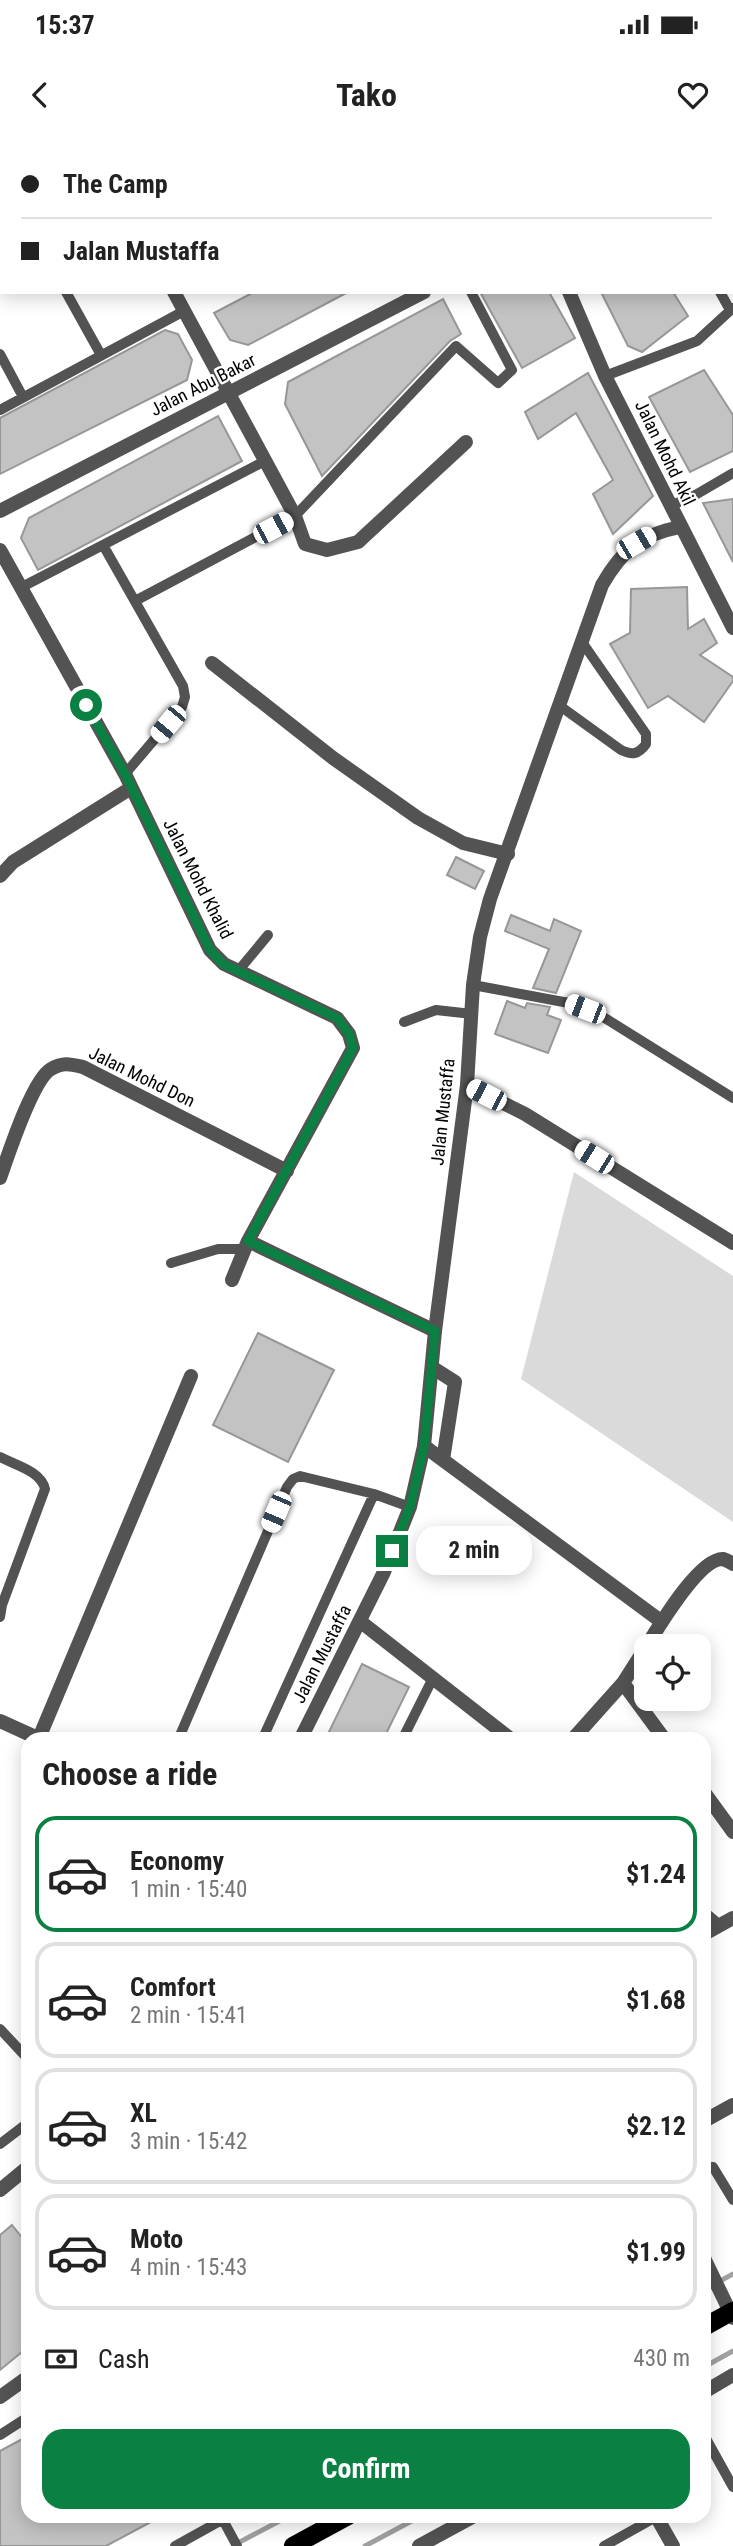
<!DOCTYPE html>
<meta charset="utf-8">
<style>
:root{--surface:#fff;--page:#f6f6f6;--text:#222;--muted:#767676;--line:#e0e0e0;--accent:#0b8043}
body{margin:0;font-family:"Roboto Condensed",sans-serif;background:var(--page);color:var(--text);height:100vh;display:flex;flex-direction:column;font-size:26px;white-space:nowrap}
*{box-sizing:border-box;margin:0}
p{font-size:23px;color:var(--muted)}
.icon{flex:none;width:38px;height:38px;fill:none;stroke:currentColor;stroke-width:2;stroke-linecap:round;stroke-linejoin:round}
.map{position:relative;flex:1;overflow:hidden}
.details{position:absolute;left:21px;top:1592px;width:690px;height:791px;display:flex;flex-direction:column;background:var(--surface);border-radius:21px;box-shadow:0 4px 18px #0003}
.details>*{flex:none}
.banner{position:absolute;left:0px;top:0px;width:733px;height:154px;box-shadow:0 4px 18px #0003;display:grid;align-content:center;height:154px;padding:0 21px;background:var(--surface)}
.buttons{position:absolute;left:634px;top:1494px;display:grid;gap:14px}
.buttons a{display:grid;place-items:center;width:77px;height:77px;border-radius:14px;background:var(--surface);box-shadow:0 4px 18px #0003;font-size:35px}
.end{position:absolute;width:32px;height:32px;margin:-16px;border:9px solid #0b8043;background:#fff;box-shadow:0 0 0 4px #fff}
.from{border-radius:50%}
.bubble{position:absolute;height:49px;border-radius:21px;background:var(--surface);box-shadow:0 4px 18px #0003;font-size:23px;font-weight:700;line-height:49px;text-align:center}
.car{position:absolute;width:21px;height:42px;margin:-21px -10px;border-radius:9px;box-shadow:0 0 5px 2px #0007;background:linear-gradient(#fff 24%,#345 0 40%,#fff 0 76%,#345 0 86%,#fff 0)}
.banner b{display:flex;align-items:center;gap:24px;height:66px;font-size:26px}
.banner b+b{border-top:2px solid var(--line)}
.banner i{width:18px;height:18px;background:var(--text)}
ul{padding:0;list-style:none}
li{display:flex;align-items:center;gap:21px;height:116px;margin:0 14px 10px;padding:0 7px;border:4px solid var(--line);border-radius:21px}
li div{flex:1}
li b{display:block;font-size:26px}
li em{font-style:normal;font-weight:700}
li.active{border-color:var(--accent)}
li>.icon{width:63px;height:63px;stroke-width:1.5}
h2{padding:0 21px;font-size:32px;line-height:84px}
.pay{display:flex;align-items:center;gap:18px;height:77px;padding:0 21px;font-size:26px}
.pay p{margin-inline-start:auto}
.button{display:flex;gap:14px;margin-top:auto;padding:14px 21px}
.button a{flex:1;height:80px;border-radius:21px;background:var(--accent);color:#fff;font-size:28px;font-weight:700;line-height:80px;text-align:center}
.status{display:flex;justify-content:space-between;align-items:center;height:49px;padding:0 35px;background:var(--surface);direction:ltr}
.status svg{height:19px;fill:currentColor}
header{display:flex;justify-content:space-between;align-items:center;height:91px;padding:0 21px;background:var(--surface);font-size:32px;font-weight:700}
.map>svg:first-child{display:block}
.green{fill:#dadada}
.lines{fill:none;stroke-linecap:round;stroke-linejoin:round}
.stream{stroke:#a1a1a1;stroke-width:5}
.building{fill:#c3c3c3;stroke:#979797;stroke-width:2}
.primary-casing{stroke:#dbdbdb;stroke-width:19}
.service{stroke:#535353;stroke-width:10}
.minor{stroke:#535353;stroke-width:14}
.tertiary{stroke:#535353;stroke-width:14}
.primary{stroke:#000;stroke-width:18}
.route{stroke:#0b8043;stroke-width:9}
.labels{text-anchor:middle;stroke-width:5;stroke-linejoin:round;paint-order:stroke}
.street-label{font-size:18px;fill:#000;stroke:#fff}
</style>
<div class="status"><b>15:37</b><svg viewBox="0 0 49 12"><path d="M0 12V9h3v3zM5 12V6h3v6zM10 12V3h3v9zM15 12V0h3v12zM26 1h20v11H26zM47 4h2v5h-2z"/></svg></div>
<header><svg class="icon" aria-label="back" viewBox="0 0 24 24"><path d="M15 5l-7 7 7 7"/></svg>Tako<svg class="icon" aria-label="heart" viewBox="0 0 24 24"><path d="M12 20l-8-8c-3-5 5-10 8-4 3-6 11-1 8 4z"/></svg></header>
<div class="map">
<svg width="733" height="2406" viewBox="0 0 733 2406">
<rect width="100%" height="100%" fill="#fff"/>
<!-- green -->
<path class="green" d="M574,1032l159,104v246l-212,-143z"/>
<g class="lines">
<!-- stream -->
<path class="stream" d="M704,2150l29,-16
M704,2227l29,-16
M236,2404l53,-28
M365,2406l56,-30"/>
</g>
<!-- building -->
<path class="building" d="M254,152h94l-100,53 -18,-5 -16,-27z
M480,152h69l26,46 -53,30z
M601,152h72l15,24 -46,36 -14,-6z
M443,159l18,35 -11,7 -128,135 -37,-72 3,-22z
M165,190l13,4 14,26 -5,20 -187,94v-56z
M704,230l29,45v36l-43,21 -41,-75z
M588,233l65,123 -40,38 -20,-40 20,-14 -37,-67 -38,26 -13,-27z
M218,276l24,45 -204,109 -17,-32 8,-20z
M733,359v63l-30,-59z
M687,447l1,42 16,-10 13,24 -17,12 33,22v4l-29,41 -36,-26 -20,12 -38,-64 20,-11 1,-44z
M456,717l28,14 -9,18 -28,-14z
M511,775l39,16 4,-12 27,12 -25,62 -23,-5 16,-39 -44,-18z
M507,861l18,7 2,-5 23,4 -3,8 14,5 -13,33 -53,-19z
M258,1193l76,37 -46,92 -75,-37z
M362,1524l47,23 -26,53h-58z
M12,2085l16,20v102l-28,23v-135z
M28,2296v80h134l-56,30h-106v-95z"/>
<g class="lines">
<!-- primary casing -->
<g class="primary-casing">
<path id="primary" d="M704,2187l29,-16
M293,2406l55,-30"/>
</g>
<!-- service -->
<path class="service" d="M299,0l1,2
M595,0l2,2
M708,0l1,2
M100,2l4,-2
M732,33l1,3
M0,54l2,-1
M0,124l2,-1
M66,152l35,63
M720,152l10,18
M0,214l23,43
M605,236l92,-35 36,-33
M0,270l184,-99
M670,366l27,-12 36,-21
M103,405l80,141 2,11 -3,10 -57,67
M20,448l245,-127
M135,461l160,-85 161,-170 42,37 14,-13 -41,-78
M560,566l61,44c11,5 17,5 25,-6v-10l-64,-92
M239,830l29,-35
M473,845l96,18 31,12 133,83
M404,882l32,-12 36,4
M171,1123l47,-14h27
M0,1317c15,8 41,14 45,32l-43,116 -2,12
M178,1600l109,-253 6,-8 7,-3 74,18 36,13
M262,1600l112,-246
M402,1600l30,-60
M0,1889l28,30
M0,2004l25,-19
M704,2029l9,-2 20,33
M0,2295l28,-18
M704,2295l29,52
M223,2380l14,26
M175,2406l54,-30
M604,2406l52,-29"/>
<!-- minor -->
<path class="minor" d="M91,0l1,2
M654,2l3,-2
M174,152l121,224 10,28 22,6 31,-8 108,-100
M0,410l125,224 85,176 14,14 113,54 12,16 4,14 -105,193 -16,39
M212,523l121,95 85,60 45,25 45,11
M0,736l13,-14 118,-74
M467,945l58,29 208,129
M0,1038c8,-22 32,-98 51,-109 12,-7 19,-5 32,-2l204,104
M248,1101l187,90
M433,1228l22,14 -12,78
M424,1306l238,176
M361,1482l151,118
M646,1507c12,-19 53,-89 77,-88 3,1 7,3 10,5
M623,1543l42,57
M39,1598l152,-362
M572,1600l51,-57 23,-36
M704,1652l29,40
M704,1774l14,12
M704,1794l29,-16
M704,1981l29,-16
M0,2050l28,-23
M704,2252l29,-17
M0,2257l28,-20
M656,2376l17,30
M419,2406l55,-30"/>
<!-- tertiary -->
<path class="tertiary" d="M493,0l1,2
M569,152l36,84 128,252
M0,371l424,-219
M0,1581l42,19
M300,1600l84,-168 26,-65 14,-61 11,-115 32,-246 6,-100 7,-48 10,-38 112,-314c20,-35 38,-50 78,-58
M704,2118l29,60"/>
<!-- primary -->
<use href="#primary" class="primary"/>
</g>
<g class="lines">
<!-- route -->
<path class="route" d="M86,565l39,69 85,176 13,14 114,54 12,16 4,14 -105,193 187,90 -11,115 -14,61 -18,44"/>
</g>
<g class="labels">
<!-- street labels -->
<g class="street-label">
<text transform="translate(203 245) rotate(-27)" y="6">Jalan Abu Bakar</text>
<text transform="translate(665 313) rotate(64)" y="6">Jalan Mohd Akil</text>
<text transform="translate(198 739) rotate(63)" y="6">Jalan Mohd Khalid</text>
<text transform="translate(142 937) rotate(26)" y="6">Jalan Mohd Don</text>
<text transform="translate(443 972) rotate(-84)" y="6">Jalan Mustaffa</text>
<text transform="translate(322 1514) rotate(-63)" y="6">Jalan Mustaffa</text>
</g>
</g>
</svg>
<div class="buttons">
<a><svg class="icon" aria-label="locate" viewBox="0 0 24 24"><circle cx="12" cy="12" r="6"/><path d="M12 2v4M12 18v4M2 12h4M18 12h4"/></svg></a>
</div>
<i class="end from" style="left:86px;top:565px"></i>
<i class="end" style="left:392px;top:1411px"></i>
<div class="bubble" style="left:416px;top:1386px;width:116px">2 min</div>
<i class="car" style="left:273px;top:388px;rotate:62deg"></i>
<i class="car" style="left:636px;top:403px;rotate:60deg"></i>
<i class="car" style="left:168px;top:584px;rotate:220deg"></i>
<i class="car" style="left:585px;top:869px;rotate:291deg"></i>
<i class="car" style="left:486px;top:955px;rotate:297deg"></i>
<i class="car" style="left:594px;top:1017px;rotate:302deg"></i>
<i class="car" style="left:276px;top:1372px;rotate:203deg"></i>
<div class="banner">
<b><i class="from"></i>The Camp</b>
<b><i></i>Jalan Mustaffa</b>
</div>
<section class="details">
<h2>Choose a ride</h2>
<ul>
<li class="active"><svg class="icon" aria-label="car" viewBox="0 0 24 24"><path d="M5 17H2v-5l4-1 3-4h7l3 4 3 1v5h-3M9 17h6M6 11h13"/><circle cx="7" cy="17" r="2"/><circle cx="17" cy="17" r="2"/></svg><div><b>Economy</b><p>1 min · 15:40</p></div><em>$1.24</em></li>
<li><svg class="icon" aria-label="car" viewBox="0 0 24 24"><path d="M5 17H2v-5l4-1 3-4h7l3 4 3 1v5h-3M9 17h6M6 11h13"/><circle cx="7" cy="17" r="2"/><circle cx="17" cy="17" r="2"/></svg><div><b>Comfort</b><p>2 min · 15:41</p></div><em>$1.68</em></li>
<li><svg class="icon" aria-label="car" viewBox="0 0 24 24"><path d="M5 17H2v-5l4-1 3-4h7l3 4 3 1v5h-3M9 17h6M6 11h13"/><circle cx="7" cy="17" r="2"/><circle cx="17" cy="17" r="2"/></svg><div><b>XL</b><p>3 min · 15:42</p></div><em>$2.12</em></li>
<li><svg class="icon" aria-label="car" viewBox="0 0 24 24"><path d="M5 17H2v-5l4-1 3-4h7l3 4 3 1v5h-3M9 17h6M6 11h13"/><circle cx="7" cy="17" r="2"/><circle cx="17" cy="17" r="2"/></svg><div><b>Moto</b><p>4 min · 15:43</p></div><em>$1.99</em></li>
</ul>
<div class="pay"><svg class="icon" aria-label="cash" viewBox="0 0 24 24"><path d="M3 7h18v10H3z"/><circle cx="12" cy="12" r="2"/></svg>Cash<p>430 m</p></div>
<div class="button"><a>Confirm</a></div>
</section>
</div>
